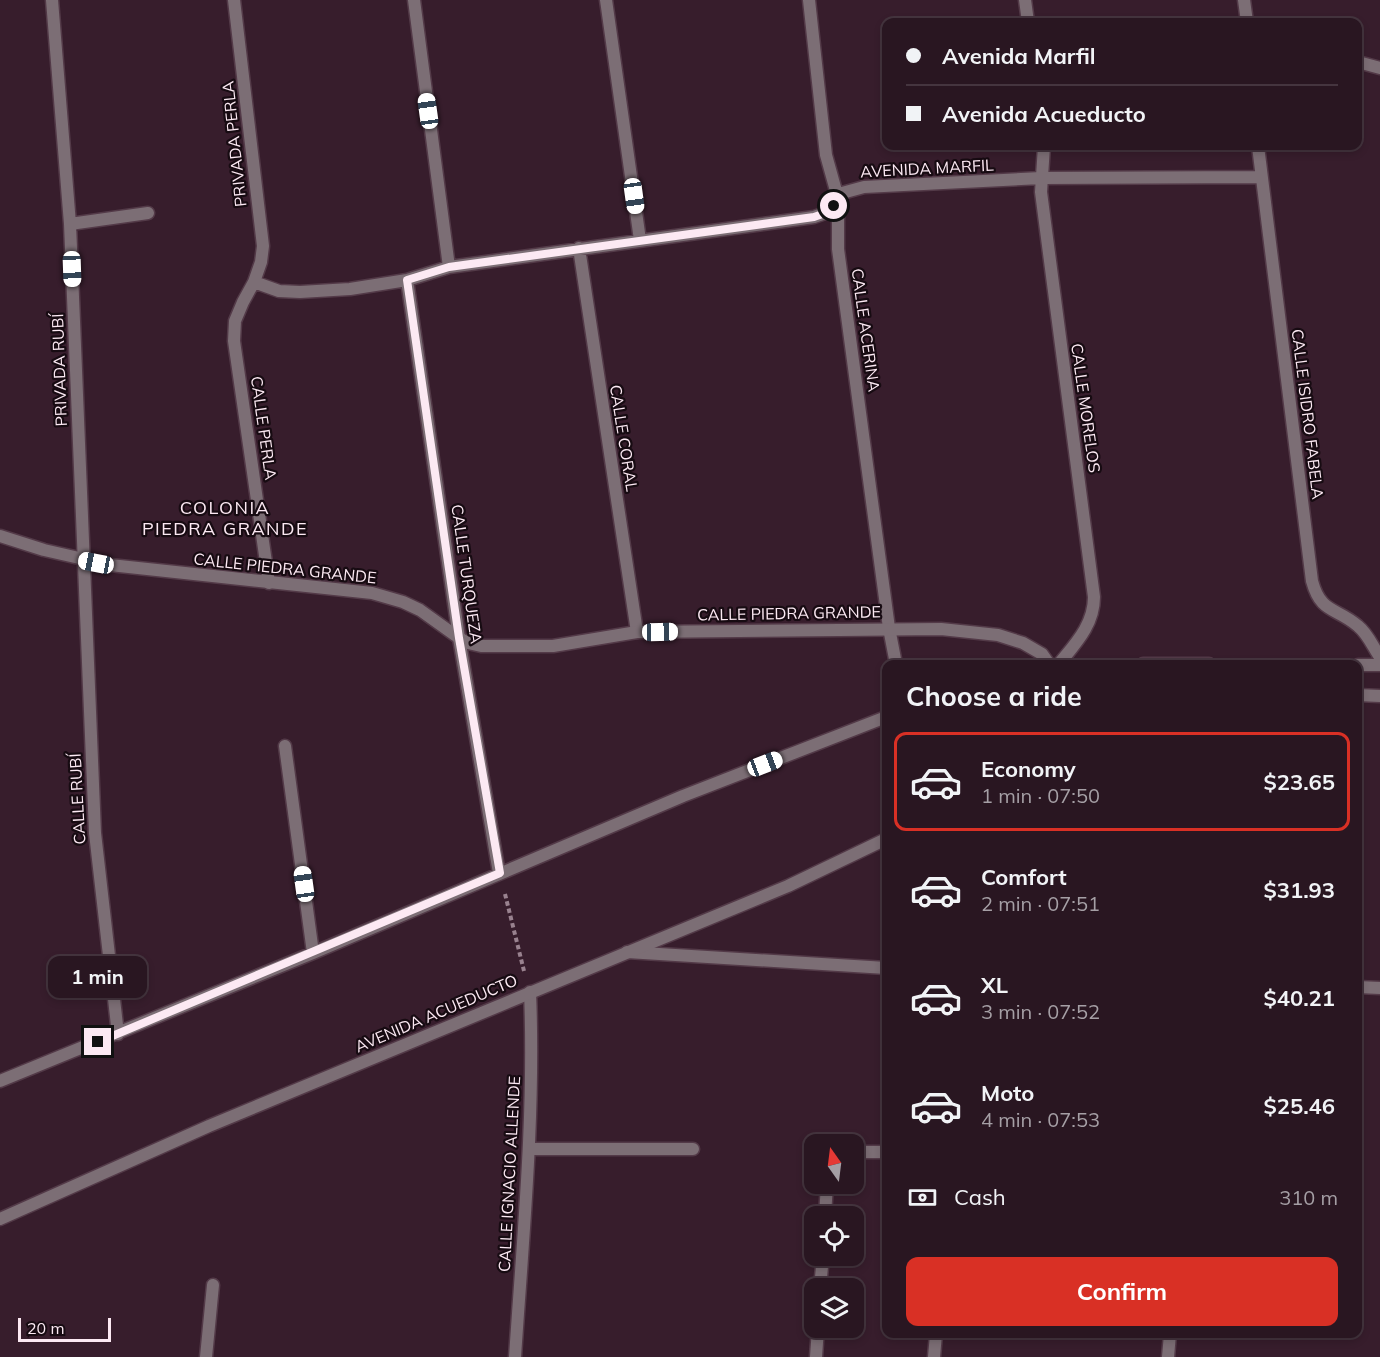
<!DOCTYPE html>
<meta charset="utf-8">
<style>
:root{--surface:#291621;--page:#35232e;--text:#f1f3f6;--muted:#a59fa5;--line:#45353f;--accent:#d93025}
body{margin:0;font-family:Mulish,sans-serif;background:var(--page);color:var(--text);height:100vh;display:flex;flex-direction:column;font-size:22px;white-space:nowrap}
*{box-sizing:border-box;margin:0}
p{font-size:20px;color:var(--muted)}
.icon{flex:none;width:33px;height:33px;fill:none;stroke:currentColor;stroke-width:2;stroke-linecap:round;stroke-linejoin:round}
.map{position:relative;flex:1;overflow:hidden}
.side{position:absolute;left:882px;top:660px;width:480px;height:678px;display:flex;flex-direction:column;background:var(--surface);border-radius:12px;box-shadow:0 3px 9px #0003,0 0 0 2px var(--line)}
.side>*{flex:none}
.top-card{position:absolute;left:882px;top:18px;width:480px;height:132px;border-radius:12px;box-shadow:0 3px 9px #0003,0 0 0 2px var(--line);display:grid;align-content:center;height:132px;padding:0 24px;background:var(--surface)}
.needle{width:39px;rotate:346deg}
.controls{position:absolute;left:804px;top:1134px;display:grid;gap:12px}
.controls a{display:grid;place-items:center;width:60px;height:60px;border-radius:12px;background:var(--surface);box-shadow:0 3px 9px #0003,0 0 0 2px var(--line);font-size:30px}
.scale{position:absolute;left:18px;bottom:15px;width:93px;box-sizing:border-box;padding-left:6px;border:3px solid #fce9f3;border-top:0;font-size:16px;line-height:21px;white-space:nowrap;color:#fce9f3;-webkit-text-stroke:4px #170b12;paint-order:stroke}
.end{position:absolute;width:27px;height:27px;margin:-14px;border:8px solid #fce9f3;background:#111;box-shadow:0 0 0 3px #111}
.from{border-radius:50%}
.bubble{position:absolute;height:42px;border-radius:12px;background:var(--surface);box-shadow:0 3px 9px #0003,0 0 0 2px var(--line);font-size:20px;font-weight:700;line-height:42px;text-align:center}
.car{position:absolute;width:18px;height:36px;margin:-18px -9px;border-radius:8px;box-shadow:0 0 4px 2px #0007;background:linear-gradient(#fff 24%,#345 0 40%,#fff 0 76%,#345 0 86%,#fff 0)}
.top-card b{display:flex;align-items:center;gap:21px;height:57px;font-size:22px}
.top-card b+b{border-top:2px solid var(--line)}
.top-card i{width:15px;height:15px;background:var(--text)}
ul{padding:0;list-style:none}
li{display:flex;align-items:center;gap:18px;height:99px;margin:0 12px 9px;padding:0 12px;border:3px solid transparent;border-radius:12px}
li div{flex:1}
li b{display:block;font-size:22px}
li em{font-style:normal;font-weight:700}
li.current{border-color:var(--accent)}
li>.icon{width:54px;height:54px;stroke-width:1.5}
h2{padding:0 24px;font-size:27px;line-height:72px}
.pay{display:flex;align-items:center;gap:15px;height:66px;padding:0 24px;font-size:22px}
.pay p{margin-inline-start:auto}
.action{display:flex;gap:12px;margin-top:auto;padding:12px 24px}
.action a{flex:1;height:69px;border-radius:12px;background:var(--accent);color:#fff;font-size:24px;font-weight:700;line-height:69px;text-align:center}
.map>svg:first-child{display:block}
.lines{fill:none;stroke-linecap:round;stroke-linejoin:round}
.pedestrian-casing{stroke:#533a48;stroke-width:15}
.minor-casing{stroke:#533a48;stroke-width:15}
.tertiary-casing{stroke:#533a48;stroke-width:15}
.path{stroke:#99828f;stroke-width:4;stroke-dasharray:4.5 3;stroke-linecap:butt}
.pedestrian{stroke:#7c6e75;stroke-width:12}
.minor{stroke:#7c6e75;stroke-width:12}
.tertiary{stroke:#7c6e75;stroke-width:12}
.route{stroke:#fce9f3;stroke-width:8}
.labels{text-anchor:middle;stroke-width:4.5;stroke-linejoin:round;paint-order:stroke}
.street-label{font-size:16px;fill:#fce9f3;stroke:#170b12}
.neighbourhood-label{font-size:18px;letter-spacing:1.5px;fill:#fce9f3;stroke:#170b12}
</style>
<div class="map">
<svg width="1380" height="1357" viewBox="0 0 1380 1357">
<rect width="100%" height="100%" fill="#371d2c"/>
<g class="lines">
<!-- pedestrian casing -->
<g class="pedestrian-casing">
<path id="pedestrian" d="M1358,62l22,6"/>
</g>
<!-- minor casing -->
<g class="minor-casing">
<path id="minor" d="M52,0l18,224 25,609 23,201
M234,0l29,246 -2,16 -7,20 -11,20 -8,19 -1,20 35,242
M414,0l35,267
M606,0l34,240
M809,0l17,155 12,43v51l51,379 7,36
M1025,0l3,22
M1244,0l3,22
M1044,146l-3,46 53,405c0,28 -19,47 -35,67
M1258,146l54,435c9,33 24,26 46,45 10,8 15,21 22,31
M70,224l78,-11
M579,248l58,384
M407,280l52,358 40,235
M254,282l25,9 21,1 50,-3 57,-9 42,-13 365,-50 14,-5 14,-19 22,-6 177,-9 220,-1
M1143,664h66
M1358,665h22
M1358,695l22,1
M285,746l28,207
M627,952l259,16
M1358,987l22,1
M0,1081l313,-128 370,-157 203,-79
M529,1149h164
M854,1152h32
M825,1216l2,-32
M820,1288l3,-32
M206,1357l7,-72
M515,1357c8,-121 20,-243 15,-365
M816,1357l2,-29
M934,1357l2,-23
M1168,1357l2,-23"/>
</g>
<!-- tertiary casing -->
<g class="tertiary-casing">
<path id="tertiary" d="M0,536l44,14 66,15 262,28 31,9 17,8 39,28 9,5 13,3h72l84,-14 304,-3 57,6 25,8 19,11 7,10
M0,1219l209,-93 579,-240 98,-47"/>
</g>
<!-- path -->
<path class="path" d="M505,894l19,77"/>
<!-- pedestrian -->
<use href="#pedestrian" class="pedestrian"/>
<!-- minor -->
<use href="#minor" class="minor"/>
<!-- tertiary -->
<use href="#tertiary" class="tertiary"/>
</g>
<g class="lines">
<!-- route -->
<path class="route" d="M98,1042l402,-169 -41,-235 -52,-358 42,-13 365,-50 14,-5 6,-6"/>
</g>
<g class="labels">
<!-- street labels -->
<g class="street-label">
<text transform="translate(234 144) rotate(-96)" y="6">PRIVADA PERLA</text>
<text transform="translate(927 168) rotate(-3)" y="6">AVENIDA MARFIL</text>
<text transform="translate(866 330) rotate(82)" y="6">CALLE ACERINA</text>
<text transform="translate(59 370) rotate(-92)" y="6">PRIVADA RUBÍ</text>
<text transform="translate(1086 408) rotate(82)" y="6">CALLE MORELOS</text>
<text transform="translate(1308 414) rotate(83)" y="6">CALLE ISIDRO FABELA</text>
<text transform="translate(264 428) rotate(82)" y="6">CALLE PERLA</text>
<text transform="translate(624 438) rotate(81)" y="6">CALLE CORAL</text>
<text transform="translate(285 568) rotate(6)" y="6">CALLE PIEDRA GRANDE</text>
<text transform="translate(467 574) rotate(82)" y="6">CALLE TURQUEZA</text>
<text transform="translate(789 613) rotate(-1)" y="6">CALLE PIEDRA GRANDE</text>
<text transform="translate(77 799) rotate(-93)" y="6">CALLE RUBÍ</text>
<text transform="translate(436 1013) rotate(-23)" y="6">AVENIDA ACUEDUCTO</text>
<text transform="translate(509 1174) rotate(-87)" y="6">CALLE IGNACIO ALLENDE</text>
</g>
<!-- neighbourhood labels -->
<g class="neighbourhood-label">
<text x="225" y="514">COLONIA<tspan x="225" dy="21">PIEDRA GRANDE</tspan></text>
</g>
</g>
</svg>
<div class="controls">
<a><svg class="needle" viewBox="-14 -14 28 28"><path d="M0-13l5 13h-10z" fill="#e53935"/><path d="M0 13l5-13h-10z" fill="#a59fa5"/></svg></a>
<a><svg class="icon" aria-label="locate" viewBox="0 0 24 24"><circle cx="12" cy="12" r="6"/><path d="M12 2v4M12 18v4M2 12h4M18 12h4"/></svg></a>
<a><svg class="icon" aria-label="layers" viewBox="0 0 24 24"><path d="M12 4l9 5-9 5-9-5zM3 14l9 5 9-5"/></svg></a>
</div>
<div class="scale">20 m</div>
<i class="end from" style="left:834px;top:206px"></i>
<i class="end" style="left:98px;top:1042px"></i>
<div class="bubble" style="left:48px;top:956px;width:99px">1 min</div>
<i class="car" style="left:428px;top:111px;rotate:352deg"></i>
<i class="car" style="left:634px;top:196px;rotate:172deg"></i>
<i class="car" style="left:72px;top:269px;rotate:178deg"></i>
<i class="car" style="left:96px;top:563px;rotate:281deg"></i>
<i class="car" style="left:660px;top:632px;rotate:89deg"></i>
<i class="car" style="left:765px;top:764px;rotate:69deg"></i>
<i class="car" style="left:304px;top:884px;rotate:352deg"></i>
<div class="top-card">
<b><i class="from"></i>Avenida Marfil</b>
<b><i></i>Avenida Acueducto</b>
</div>
<section class="side">
<h2>Choose a ride</h2>
<ul>
<li class="current"><svg class="icon" aria-label="car" viewBox="0 0 24 24"><path d="M5 17H2v-5l4-1 3-4h7l3 4 3 1v5h-3M9 17h6M6 11h13"/><circle cx="7" cy="17" r="2"/><circle cx="17" cy="17" r="2"/></svg><div><b>Economy</b><p>1 min · 07:50</p></div><em>$23.65</em></li>
<li><svg class="icon" aria-label="car" viewBox="0 0 24 24"><path d="M5 17H2v-5l4-1 3-4h7l3 4 3 1v5h-3M9 17h6M6 11h13"/><circle cx="7" cy="17" r="2"/><circle cx="17" cy="17" r="2"/></svg><div><b>Comfort</b><p>2 min · 07:51</p></div><em>$31.93</em></li>
<li><svg class="icon" aria-label="car" viewBox="0 0 24 24"><path d="M5 17H2v-5l4-1 3-4h7l3 4 3 1v5h-3M9 17h6M6 11h13"/><circle cx="7" cy="17" r="2"/><circle cx="17" cy="17" r="2"/></svg><div><b>XL</b><p>3 min · 07:52</p></div><em>$40.21</em></li>
<li><svg class="icon" aria-label="car" viewBox="0 0 24 24"><path d="M5 17H2v-5l4-1 3-4h7l3 4 3 1v5h-3M9 17h6M6 11h13"/><circle cx="7" cy="17" r="2"/><circle cx="17" cy="17" r="2"/></svg><div><b>Moto</b><p>4 min · 07:53</p></div><em>$25.46</em></li>
</ul>
<div class="pay"><svg class="icon" aria-label="cash" viewBox="0 0 24 24"><path d="M3 7h18v10H3z"/><circle cx="12" cy="12" r="2"/></svg>Cash<p>310 m</p></div>
<div class="action"><a>Confirm</a></div>
</section>
</div>
